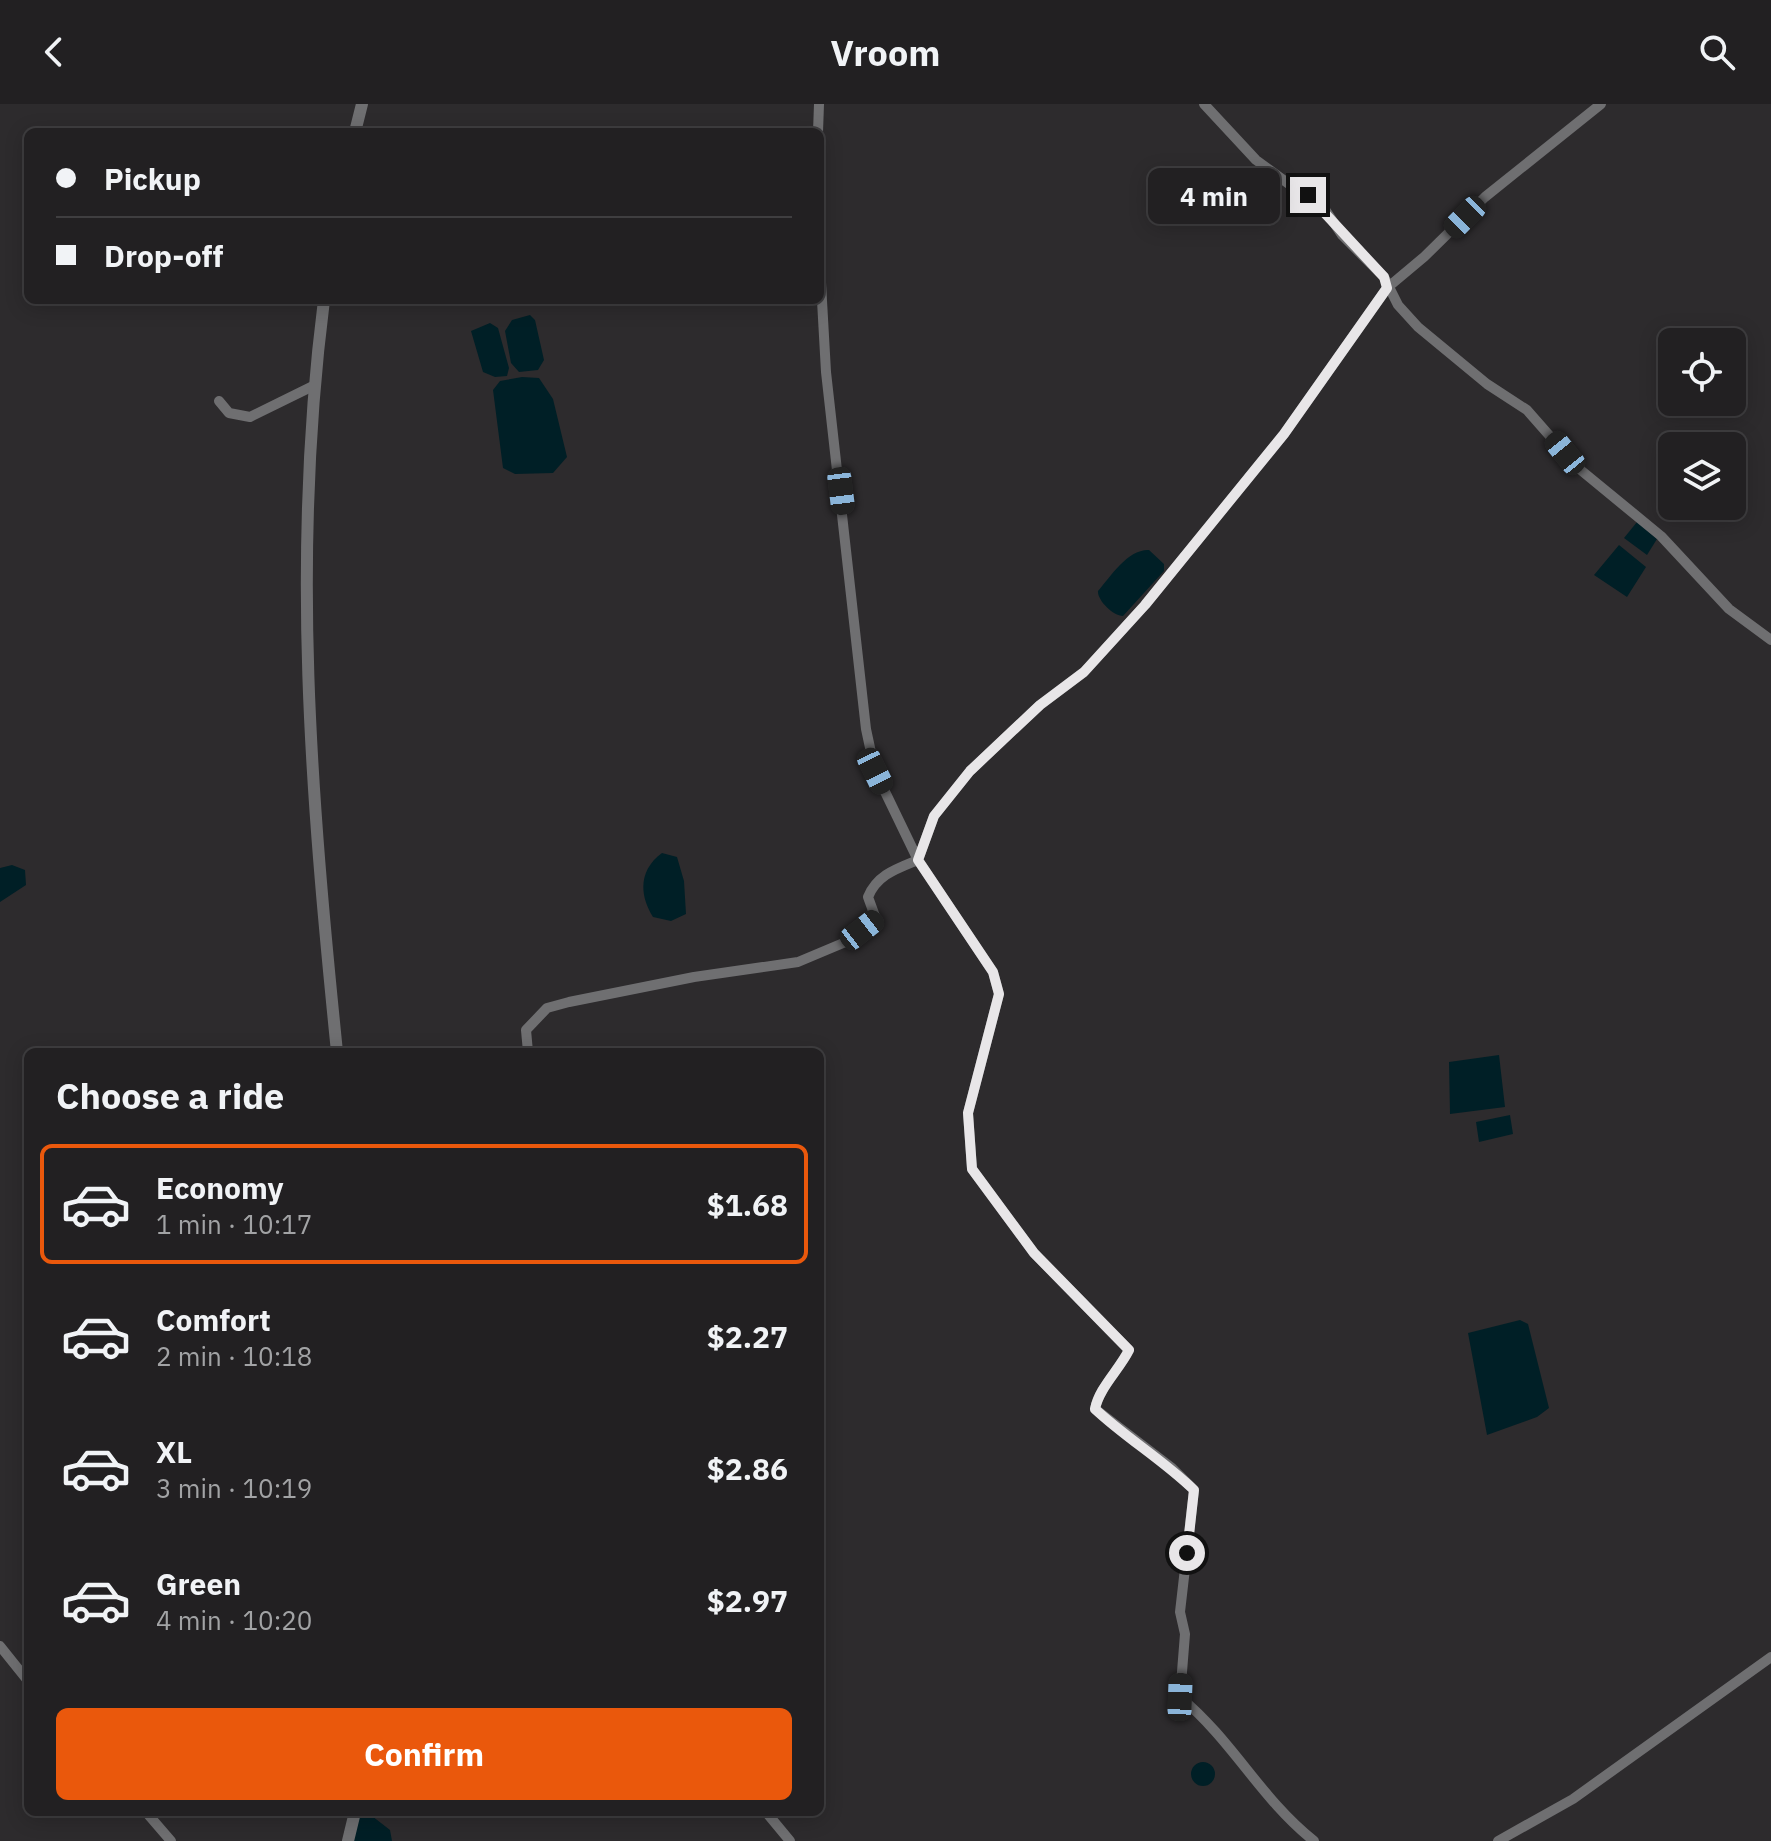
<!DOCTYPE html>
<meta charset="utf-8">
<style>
:root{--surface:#222022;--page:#2e2d2f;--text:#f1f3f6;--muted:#a2a3a5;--line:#3f3e40;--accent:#ea580c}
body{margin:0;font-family:"IBM Plex Sans",sans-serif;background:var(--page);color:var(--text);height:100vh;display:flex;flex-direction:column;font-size:30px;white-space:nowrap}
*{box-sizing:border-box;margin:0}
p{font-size:26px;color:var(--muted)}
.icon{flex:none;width:44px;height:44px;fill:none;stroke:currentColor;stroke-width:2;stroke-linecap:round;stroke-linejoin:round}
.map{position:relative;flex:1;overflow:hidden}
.drawer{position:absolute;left:24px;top:944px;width:800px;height:768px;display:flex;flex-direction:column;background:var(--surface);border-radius:12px;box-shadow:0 4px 20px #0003,0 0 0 2px var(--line)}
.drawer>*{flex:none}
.top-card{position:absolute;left:24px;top:24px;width:800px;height:176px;border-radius:12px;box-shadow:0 4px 20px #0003,0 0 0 2px var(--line);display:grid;align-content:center;height:176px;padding:0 32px;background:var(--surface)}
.fabs{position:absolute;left:1658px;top:224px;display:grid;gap:16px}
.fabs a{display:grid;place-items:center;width:88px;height:88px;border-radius:12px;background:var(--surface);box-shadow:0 4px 20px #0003,0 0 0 2px var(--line);font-size:40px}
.end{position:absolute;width:36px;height:36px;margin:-18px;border:10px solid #e8e6e8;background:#111;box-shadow:0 0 0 4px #111}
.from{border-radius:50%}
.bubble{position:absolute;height:56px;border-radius:12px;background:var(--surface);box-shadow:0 4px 20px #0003,0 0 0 2px var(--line);font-size:26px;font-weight:700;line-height:56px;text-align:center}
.car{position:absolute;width:24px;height:48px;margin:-24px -12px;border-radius:10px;box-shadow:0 0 6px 2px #0007;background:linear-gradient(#222 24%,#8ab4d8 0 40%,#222 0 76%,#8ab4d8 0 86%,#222 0)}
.top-card b{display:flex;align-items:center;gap:28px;height:76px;font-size:30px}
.top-card b+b{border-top:2px solid var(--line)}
.top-card i{width:20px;height:20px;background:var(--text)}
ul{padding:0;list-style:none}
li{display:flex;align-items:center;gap:24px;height:120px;margin:0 16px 12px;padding:0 16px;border:4px solid transparent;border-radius:12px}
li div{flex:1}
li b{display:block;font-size:30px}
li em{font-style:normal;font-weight:700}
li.on{border-color:var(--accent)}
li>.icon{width:72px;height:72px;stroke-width:1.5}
h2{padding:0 32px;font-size:36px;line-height:96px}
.primary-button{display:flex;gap:16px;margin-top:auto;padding:16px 32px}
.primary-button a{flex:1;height:92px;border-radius:12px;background:var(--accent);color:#fff;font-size:32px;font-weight:700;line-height:92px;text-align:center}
header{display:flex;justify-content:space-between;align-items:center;height:104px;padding:0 32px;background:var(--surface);font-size:36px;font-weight:700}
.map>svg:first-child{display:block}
.water{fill:#001f26}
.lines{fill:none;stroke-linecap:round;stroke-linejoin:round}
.minor{stroke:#6f6f71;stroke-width:10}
.tertiary{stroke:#6f6f71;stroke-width:12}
.route{stroke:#e8e6e8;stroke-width:10}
</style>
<header><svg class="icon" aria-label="back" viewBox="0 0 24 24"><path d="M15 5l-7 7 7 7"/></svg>Vroom<svg class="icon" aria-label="search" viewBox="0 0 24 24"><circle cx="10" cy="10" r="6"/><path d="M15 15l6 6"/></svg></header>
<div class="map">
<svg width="1771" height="1737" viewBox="0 0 1771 1737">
<rect width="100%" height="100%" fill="#2d2b2d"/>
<!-- water -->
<path class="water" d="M530,211l5,5 9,40 -6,10 -19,2 -8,-9 -6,-32 7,-11z
M490,219l8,5 11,40 -2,8 -12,1 -12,-5 -12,-41z
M522,273l17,1 14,21 14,58 -14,16 -38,1 -12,-6 -10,-78 7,-9z
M1637,418l20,17 -10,16 -23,-17z
M1619,441l27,22 -19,30 -33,-22z
M1149,446l15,14v7l-41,45c-10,0 -26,-16 -25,-25 13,-15 30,-42 51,-41z
M662,749l15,4 7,24 2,33 -15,7 -18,-4c-15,-24 -13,-48 9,-64z
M12,761l13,5 1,15 -26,17v-34z
M1499,951l6,52 -55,7 -1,-52z
M1510,1011l3,19 -34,8 -3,-20z
M1520,1216l8,4 21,84 -12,9 -50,18 -19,-102z
M1191 1670a12 12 0 1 1 24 0a12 12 0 1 1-24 0Z
M359,1709l13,3 18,14 2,11h-39z"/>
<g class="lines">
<!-- minor -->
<path class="minor" d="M1204,0l52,56 70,51 16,24 42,42 14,28 20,22 69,57 40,26 50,57 84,69 68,73 42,31
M818,28l1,-28
M820,161l6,107 40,357 9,42 43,89 75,112 6,22 -31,119 4,56 62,84 95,97c-10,20 -30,38 -34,59l77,59 22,22 -14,122 5,22 -5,63c54,45 80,101 134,144
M219,297l10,12 21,4 63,-31
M528,948l-2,-22 21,-22 22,-6 125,-25 104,-15 50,-21 28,-22 -8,-22c9,-22 28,-28 50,-37l16,-44 36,-45 70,-66 44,-33 61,-67 139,-171 103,-146 37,-31 61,-60 116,-93
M0,1542l28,35
M146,1708l25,29
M766,1708l24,29
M1498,1737l75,-42 198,-142"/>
<!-- tertiary -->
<path class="tertiary" d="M355,28l7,-28
M324,196c-33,258 -13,495 13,752
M348,1737l7,-29"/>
</g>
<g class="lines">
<!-- route -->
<path class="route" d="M1187,1449l7,-63c-31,-30 -68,-52 -99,-81 4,-21 24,-39 34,-59l-95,-97 -62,-84 -4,-56 31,-119 -6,-22 -75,-112 16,-44 36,-45 70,-66 44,-33 61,-67 139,-171 103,-146 -3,-11 -76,-82"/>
</g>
</svg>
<div class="fabs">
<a><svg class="icon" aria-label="locate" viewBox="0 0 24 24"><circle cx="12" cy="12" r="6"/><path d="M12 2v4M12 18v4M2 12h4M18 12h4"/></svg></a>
<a><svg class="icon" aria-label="layers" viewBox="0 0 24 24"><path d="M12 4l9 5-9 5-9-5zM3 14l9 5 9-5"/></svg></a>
</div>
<i class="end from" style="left:1187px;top:1449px"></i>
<i class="end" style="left:1308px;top:91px"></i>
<div class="bubble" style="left:1148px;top:64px;width:132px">4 min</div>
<i class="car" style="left:1465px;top:113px;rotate:225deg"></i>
<i class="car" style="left:1565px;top:349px;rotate:321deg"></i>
<i class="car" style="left:841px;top:387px;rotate:173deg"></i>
<i class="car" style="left:875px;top:667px;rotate:154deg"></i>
<i class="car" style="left:862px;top:826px;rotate:52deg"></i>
<i class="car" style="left:1180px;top:1593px;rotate:2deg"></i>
<div class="top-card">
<b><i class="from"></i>Pickup</b>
<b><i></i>Drop-off</b>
</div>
<section class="drawer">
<h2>Choose a ride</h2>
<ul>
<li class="on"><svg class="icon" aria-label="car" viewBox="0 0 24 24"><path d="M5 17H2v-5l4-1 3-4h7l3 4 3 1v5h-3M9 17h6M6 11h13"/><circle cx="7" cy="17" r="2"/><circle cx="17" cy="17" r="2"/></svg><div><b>Economy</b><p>1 min · 10:17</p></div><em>$1.68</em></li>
<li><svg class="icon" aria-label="car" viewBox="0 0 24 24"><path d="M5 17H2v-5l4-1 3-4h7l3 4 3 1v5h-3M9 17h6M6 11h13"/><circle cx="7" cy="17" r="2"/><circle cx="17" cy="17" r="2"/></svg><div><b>Comfort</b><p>2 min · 10:18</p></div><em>$2.27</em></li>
<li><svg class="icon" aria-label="car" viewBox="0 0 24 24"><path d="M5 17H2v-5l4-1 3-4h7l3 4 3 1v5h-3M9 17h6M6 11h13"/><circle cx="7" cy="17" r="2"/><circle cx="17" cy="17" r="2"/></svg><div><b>XL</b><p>3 min · 10:19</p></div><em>$2.86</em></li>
<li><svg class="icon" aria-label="car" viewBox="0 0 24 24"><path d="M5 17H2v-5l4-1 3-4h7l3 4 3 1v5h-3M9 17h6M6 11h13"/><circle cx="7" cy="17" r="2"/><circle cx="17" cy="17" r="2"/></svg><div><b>Green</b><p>4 min · 10:20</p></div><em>$2.97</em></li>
</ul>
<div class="primary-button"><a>Confirm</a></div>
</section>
</div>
